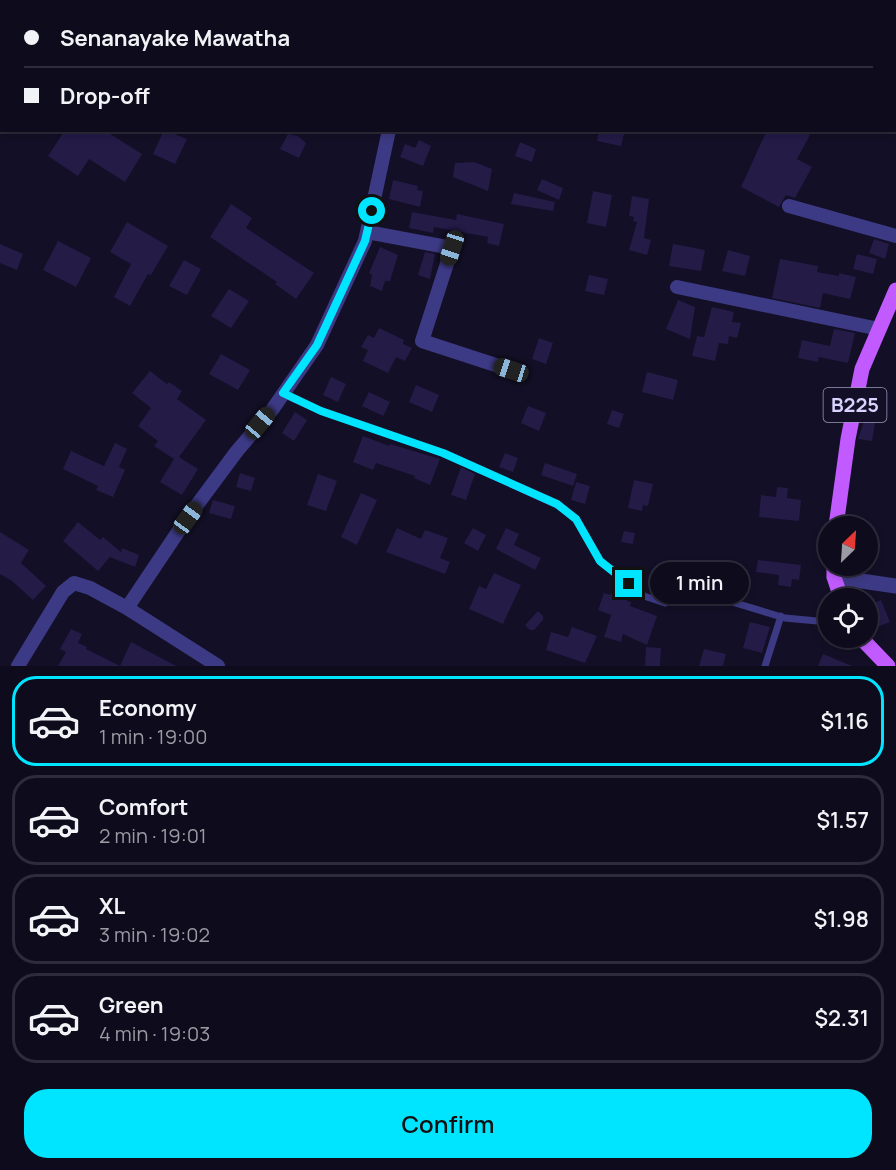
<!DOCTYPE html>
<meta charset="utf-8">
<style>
:root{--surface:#0e0b1c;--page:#1c1929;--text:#f1f3f6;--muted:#9b9ba3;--line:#2e2b3b;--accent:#00e5ff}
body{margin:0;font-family:Manrope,sans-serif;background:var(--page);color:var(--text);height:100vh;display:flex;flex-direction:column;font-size:22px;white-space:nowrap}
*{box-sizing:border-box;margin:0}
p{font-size:20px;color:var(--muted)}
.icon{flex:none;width:33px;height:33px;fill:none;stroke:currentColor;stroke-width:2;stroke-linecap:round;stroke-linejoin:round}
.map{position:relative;height:666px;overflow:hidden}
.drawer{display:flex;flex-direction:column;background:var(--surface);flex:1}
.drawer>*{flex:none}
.banner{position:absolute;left:0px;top:0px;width:897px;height:132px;box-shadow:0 3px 9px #0003,0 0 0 2px var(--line);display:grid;align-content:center;height:132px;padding:0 24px;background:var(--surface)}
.needle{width:39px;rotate:25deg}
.controls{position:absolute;left:818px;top:516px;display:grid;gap:12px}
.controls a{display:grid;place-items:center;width:60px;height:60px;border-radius:50%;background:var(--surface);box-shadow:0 3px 9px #0003,0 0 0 2px var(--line);font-size:30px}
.end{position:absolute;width:27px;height:27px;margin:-14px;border:8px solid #00e5ff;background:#111;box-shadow:0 0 0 3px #111}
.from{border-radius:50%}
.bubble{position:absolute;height:42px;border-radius:21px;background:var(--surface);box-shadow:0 3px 9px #0003,0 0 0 2px var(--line);font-size:20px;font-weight:600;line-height:42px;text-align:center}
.car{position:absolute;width:18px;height:36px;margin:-18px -9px;border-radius:8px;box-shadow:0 0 4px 2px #0007;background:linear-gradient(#222 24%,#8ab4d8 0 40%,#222 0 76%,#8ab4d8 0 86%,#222 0)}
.banner b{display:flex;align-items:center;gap:21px;height:57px;font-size:22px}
.banner b+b{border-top:2px solid var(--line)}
.banner i{width:15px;height:15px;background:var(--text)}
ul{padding:10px 0 0;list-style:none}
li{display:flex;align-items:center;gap:18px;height:90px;margin:0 12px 9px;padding:0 12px;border:3px solid var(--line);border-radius:24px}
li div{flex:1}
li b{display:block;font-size:22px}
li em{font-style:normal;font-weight:600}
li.active{border-color:var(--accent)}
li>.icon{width:54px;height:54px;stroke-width:1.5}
.button{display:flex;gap:12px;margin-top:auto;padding:12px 24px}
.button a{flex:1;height:69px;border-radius:24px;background:var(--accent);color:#111;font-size:24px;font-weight:600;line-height:69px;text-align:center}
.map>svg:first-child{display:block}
.building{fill:#241b47}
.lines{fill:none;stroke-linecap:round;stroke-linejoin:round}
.service{stroke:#3d3a85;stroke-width:7}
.minor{stroke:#3d3a85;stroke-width:14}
.tertiary{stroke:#3d3a85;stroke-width:15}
.primary{stroke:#c25bff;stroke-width:15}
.route{stroke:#00e5ff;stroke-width:8}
.labels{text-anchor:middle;stroke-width:6;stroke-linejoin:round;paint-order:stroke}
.shield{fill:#130f26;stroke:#9e99be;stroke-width:1.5}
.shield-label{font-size:20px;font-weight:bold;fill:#d9d4ff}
</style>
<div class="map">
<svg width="896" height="666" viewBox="0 0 896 666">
<rect width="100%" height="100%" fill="#130f26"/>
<!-- building -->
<path class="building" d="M65,130h39l38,24 -17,28 -36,-23 -11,17 -30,-20z
M164,130l23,9 -12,25 -22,-10z
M599,130h26l-4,16 -24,-5z
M767,130h34l9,5 -13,24 15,8 -17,31 -9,-3 -7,12 -38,-20z
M288,134l10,2 8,7 -7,15 -19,-9z
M419,140l12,6 -8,20 -23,-9 5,-13 10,4z
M520,142l16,7 -4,13 -17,-6z
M474,162l18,7 -4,22 -35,-14 2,-14z
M542,179l21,9 -4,12 -22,-10z
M393,180l25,6 -1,4 6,1 -3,16 -31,-8z
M593,191l19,4 -6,32 -19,-4z
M514,193l41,9 -2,9 -42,-7z
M632,196l17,3 -5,39 7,2 -4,15 -18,-5 8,-28 -4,-1 1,-4 -5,-1z
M231,204l21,14 -6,10 68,45 -18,26 -21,-15 2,-2 -67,-45z
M412,212l44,8 1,-6 47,10 -5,22 -12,-3 1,-6 -54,-10 -1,6 -24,-5z
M127,222l41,24 -17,29 -3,-1 -18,32 -16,-9 17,-33 -21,-12z
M874,239l15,5 -4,15 -16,-6z
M58,241l33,17 -15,29 -33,-17z
M0,244l23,10 -6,16 -17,-7z
M673,244l32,6 -4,21 -32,-5z
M380,247l18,8 -8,26h-5l-3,10 -12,-5 2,-11 -3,-2z
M728,250l22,6 -5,20 -23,-5z
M425,252l10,2 -5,25 -12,-4z
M857,254l20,5 -4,15 -20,-5z
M780,259l38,7 -1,6 22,4v-3l17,4 -6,22 -27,-6 -3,15 -48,-10z
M184,260l17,9 -14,26 -18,-9z
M589,275l19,4 -4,16 -19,-4z
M229,289l20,12 -18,27 -20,-12z
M678,300l17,7 -5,32 -24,-10z
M712,307l22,5 -2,10 9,1 -4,15 -8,-2 -1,8 -9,-1 -4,18 -23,-5 5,-20 7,1z
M379,328l25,12 -1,4 9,4 -7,13 -9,-4 -8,16 -25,-12 5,-11 -7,-3 7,-12 6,3z
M834,329l21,4 -7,30 -29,-6 -1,5 -20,-4 4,-18 28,6z
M539,338l14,5 -7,21 -14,-5z
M221,354l29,16 -12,20 -29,-16z
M150,371l17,13 2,-2 13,9 -5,8 29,21 -27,37 19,12 -16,26 -22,-13 14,-23 -20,-13 4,-5 -20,-15 13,-18 -19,-15z
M647,372l31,8 -5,20 -31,-8z
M331,377l15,7 -8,18 -15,-7z
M416,385l23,10 -7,17 -23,-10z
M369,392l21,10 -7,14 -21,-10z
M874,392l6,2 -8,47 -14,-2z
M528,406l18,7 -7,18 -18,-8z
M612,410l12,4 -5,14 -12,-4z
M295,412l12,8 -13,21 -12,-8z
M363,436l26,10 1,-2 50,15 -10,26 -16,-7 1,-2 -39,-13 -3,7 -20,-8z
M115,443l12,6 -8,18 6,3 -12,27 -17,-7 2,-4 -35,-17 8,-18 33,15z
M505,453l13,5 -5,14 -14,-5z
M545,463l32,11 -4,12 -32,-11z
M461,467l14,7 -9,26 -15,-5z
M240,473l15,5 -4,13 -15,-4z
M318,474l19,7 -11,30 -19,-6z
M634,480l19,4 -5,22 -5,-1 -1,6 -14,-3z
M576,482l14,4 -5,18 -14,-4z
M777,487l11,1 -1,10 14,2 -2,21 -40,-4 2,-22 15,2z
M361,493l16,7 -20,45 -16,-8z
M213,500l22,6 -4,13 -22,-6z
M78,522l22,18 3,-3 18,15 1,-4 17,7 -4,12 -25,-10 -12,14 -35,-30z
M397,528l24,11 4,-9 23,8 -8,20 10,4 -5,12 -59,-22z
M473,528l13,7 -8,16 -14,-8z
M506,528l13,6 -5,11 27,13 -6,12 -39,-21z
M624,531l11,2 -2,11 -12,-2z
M0,532l29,18 -8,13 25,23 -13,14 -21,-19 -12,-7z
M758,560l43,5 -2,15 -7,-1 -1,8 -13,-2 1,-10 -23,-3z
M494,573l27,12 -18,39 -34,-15 10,-23 7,3z
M614,586l16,6 -3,9 4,1 -1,4 27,10 -10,29 -24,-11 -2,8 -17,-5 7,-22 -13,-5 6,-17 7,2z
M849,589l16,2 1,7h-15z
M881,600l9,22 -18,7 -1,-3 -4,1v-21z
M538,611l5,5v4l-9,10h-4l-5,-5z
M750,622l20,5 -8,26 -19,-5z
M572,627l25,9 -12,27 -39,-13 5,-18 17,5z
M71,629l11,5 -4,9 9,4 -1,2 34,17 11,-24 45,24h-118l8,-14 -6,-3z
M646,647l15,1 -1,18h-15z
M704,649l22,5 -3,12h-24z
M823,654l29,12h-34z"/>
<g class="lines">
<!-- service -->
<path class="service" d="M283,394l38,17 122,42 114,52 19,14 24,42 44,35 21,7 12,-8h32l76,23 43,4
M765,666l16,-50"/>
<!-- minor -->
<path class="minor" d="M454,2l2,-2
M789,206l107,30
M367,232l85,16 -30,93 89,29
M677,287l202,42
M127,608l91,58
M18,666l45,-74 11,-9 16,5 37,20 61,-91 49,-66 35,-41 45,-65 48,-104 24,-111"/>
<!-- tertiary -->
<path class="tertiary" d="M834,577l62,9"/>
<!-- primary -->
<path class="primary" d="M836,526l12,-87 14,-70 34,-79
M834,566v11l7,21
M861,638l27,28"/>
</g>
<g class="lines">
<!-- route -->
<path class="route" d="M372,211l-7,30 -48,104 -34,48 38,18 122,42 114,51 19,15 24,42 29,23"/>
</g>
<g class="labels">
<!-- shield labels -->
<rect class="shield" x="823.5" y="388" width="63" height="34" rx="4.5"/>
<g class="shield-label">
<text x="855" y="412">B225</text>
</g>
</g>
</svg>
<div class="controls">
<a><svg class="needle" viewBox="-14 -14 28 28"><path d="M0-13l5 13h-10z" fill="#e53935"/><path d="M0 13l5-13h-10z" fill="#9b9ba3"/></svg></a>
<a><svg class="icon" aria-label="locate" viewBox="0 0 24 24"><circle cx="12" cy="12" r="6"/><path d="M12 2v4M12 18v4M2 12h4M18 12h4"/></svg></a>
</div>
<i class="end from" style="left:372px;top:211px"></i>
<i class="end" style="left:629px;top:584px"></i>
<div class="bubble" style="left:650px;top:562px;width:99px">1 min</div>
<i class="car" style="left:452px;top:248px;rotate:198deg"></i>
<i class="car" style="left:511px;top:370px;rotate:288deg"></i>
<i class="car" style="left:260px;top:423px;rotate:40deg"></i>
<i class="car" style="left:188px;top:518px;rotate:36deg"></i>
<div class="banner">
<b><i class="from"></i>Senanayake Mawatha</b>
<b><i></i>Drop-off</b>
</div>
</div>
<section class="drawer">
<ul>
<li class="active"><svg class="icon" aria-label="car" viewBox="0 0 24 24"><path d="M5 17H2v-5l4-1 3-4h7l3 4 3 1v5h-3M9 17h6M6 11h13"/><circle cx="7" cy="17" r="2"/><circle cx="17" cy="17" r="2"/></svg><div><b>Economy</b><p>1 min · 19:00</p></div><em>$1.16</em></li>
<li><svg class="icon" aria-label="car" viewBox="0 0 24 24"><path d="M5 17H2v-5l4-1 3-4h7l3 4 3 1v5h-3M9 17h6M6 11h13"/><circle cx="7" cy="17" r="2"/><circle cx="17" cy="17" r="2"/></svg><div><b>Comfort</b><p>2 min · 19:01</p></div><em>$1.57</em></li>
<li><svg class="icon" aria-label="car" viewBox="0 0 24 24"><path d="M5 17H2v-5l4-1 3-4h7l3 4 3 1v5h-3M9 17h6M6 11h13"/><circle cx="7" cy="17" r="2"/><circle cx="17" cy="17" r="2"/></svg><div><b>XL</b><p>3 min · 19:02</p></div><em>$1.98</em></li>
<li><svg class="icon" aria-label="car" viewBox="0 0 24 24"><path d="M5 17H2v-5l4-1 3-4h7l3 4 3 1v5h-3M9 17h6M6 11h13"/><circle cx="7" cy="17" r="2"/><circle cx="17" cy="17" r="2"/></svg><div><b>Green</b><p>4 min · 19:03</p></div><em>$2.31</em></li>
</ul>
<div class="button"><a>Confirm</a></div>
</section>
